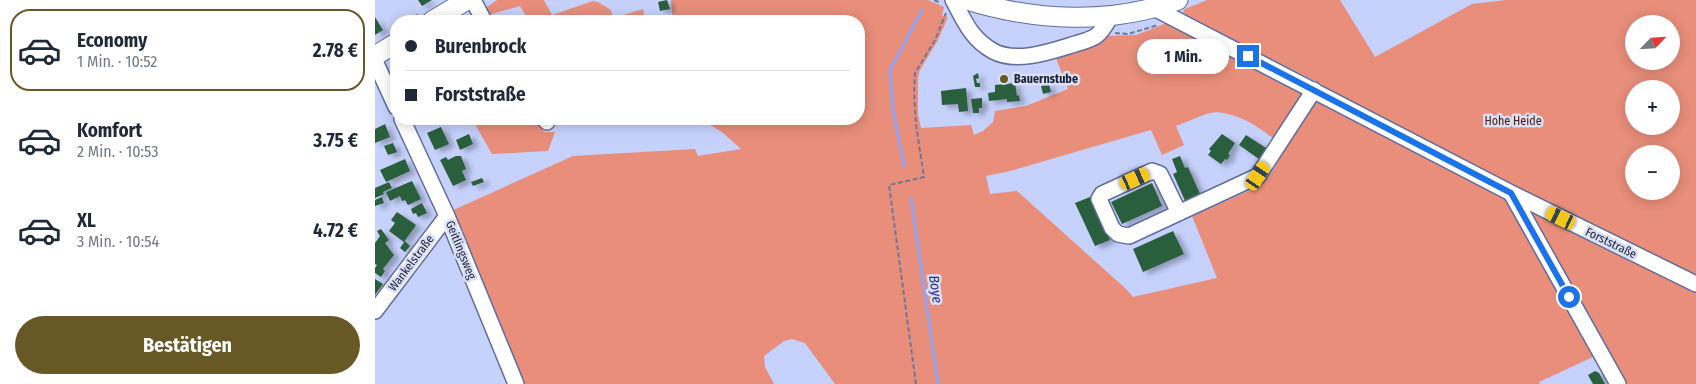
<!DOCTYPE html>
<html lang="de">
<meta charset="utf-8">
<style>
:root{--surface:#fff;--page:#f2f2f3;--text:#1f2937;--muted:#747a83;--line:#e0e1e3;--accent:#675825}
body{margin:0;font-family:"Fira Sans Condensed",sans-serif;background:var(--page);color:var(--text);height:100vh;display:flex;flex-direction:column;font-size:19px;white-space:nowrap}
*{box-sizing:border-box;margin:0}
p{font-size:16px;color:var(--muted)}
.icon{flex:none;width:28px;height:28px;fill:none;stroke:currentColor;stroke-width:2;stroke-linecap:round;stroke-linejoin:round}
.map{position:relative;flex:1;overflow:hidden}
.drawer{display:flex;flex-direction:column;background:var(--surface);width:375px}
.drawer>*{flex:none}
.top-card{position:absolute;left:15px;top:15px;width:475px;height:110px;border-radius:20px;box-shadow:0 2px 12px #0003;display:grid;align-content:center;height:110px;padding:0 15px;background:var(--surface)}
.needle{width:32px;rotate:65deg}
.tools{position:absolute;left:1250px;top:15px;display:grid;gap:10px}
.tools a{display:grid;place-items:center;width:55px;height:55px;border-radius:50%;background:var(--surface);box-shadow:0 2px 12px #0003;font-size:25px}
.end{position:absolute;width:22px;height:22px;margin:-11px;border:6px solid #1a73e8;background:#fff;box-shadow:0 0 0 2px #fff}
.from{border-radius:50%}
.bubble{position:absolute;height:35px;border-radius:18px;background:var(--surface);box-shadow:0 2px 12px #0003;font-size:16px;font-weight:700;line-height:35px;text-align:center}
.car{position:absolute;width:15px;height:30px;margin:-15px -8px;border-radius:6px;box-shadow:0 0 4px 1px #0007;background:linear-gradient(#f5c518 24%,#345 0 40%,#f5c518 0 76%,#345 0 86%,#f5c518 0)}
.top-card b{display:flex;align-items:center;gap:18px;height:48px;font-size:19px}
.top-card b+b{border-top:1px solid var(--line)}
.top-card i{width:12px;height:12px;background:var(--text)}
ul{padding:9px 0 0;list-style:none}
li{display:flex;align-items:center;gap:15px;height:82px;margin:0 10px 8px;padding:0 5px;border:2px solid transparent;border-radius:20px}
li div{flex:1}
li b{display:block;font-size:19px}
li em{font-style:normal;font-weight:700}
li.current{border-color:var(--accent)}
li>.icon{width:45px;height:45px;stroke-width:1.5}
.action{display:flex;gap:10px;margin-top:auto;padding:10px 15px}
.action a{flex:1;height:58px;border-radius:30px;background:var(--accent);color:#fff;font-size:20px;font-weight:700;line-height:58px;text-align:center}
main{display:flex;flex:1;min-height:0}
.map>svg:first-child{display:block}
.green{fill:#e88e7a;fill-rule:evenodd}
.lines{fill:none;stroke-linecap:round;stroke-linejoin:round}
.stream{stroke:#91a4f4;stroke-width:3}
.building{fill:#2c5e3d;filter:url(#shadow)}
.minor-casing{stroke:#616d9d;stroke-width:18}
.major-casing{stroke:#616d9d;stroke-width:21}
.path{stroke:#707897;stroke-width:2;stroke-dasharray:5 2.5;stroke-linecap:butt}
.minor{stroke:#fff;stroke-width:15}
.major{stroke:#fff;stroke-width:19}
.route{stroke:#1a73e8;stroke-width:6}
.poi-dot{fill:#675825;stroke:#d9e0f5;stroke-width:2}
.labels{text-anchor:middle;stroke-width:5;stroke-linejoin:round;paint-order:stroke}
.poi-label{font-size:12px;font-weight:bold;fill:#1b2034;stroke:#d9e0f5;text-anchor:start}
.park-label{font-size:12px;fill:#53190e;stroke:#d9e0f5}
.street-label{font-size:12px;fill:#1b2034;stroke:#d9e0f5}
.water-label{font-size:14px;font-style:italic;fill:#272d88;stroke:#d9e0f5}
</style>
<main>
<section class="drawer">
<ul>
<li class="current"><svg class="icon" aria-label="car" viewBox="0 0 24 24"><path d="M5 17H2v-5l4-1 3-4h7l3 4 3 1v5h-3M9 17h6M6 11h13"/><circle cx="7" cy="17" r="2"/><circle cx="17" cy="17" r="2"/></svg><div><b>Economy</b><p>1 Min. · 10:52</p></div><em>2.78 €</em></li>
<li><svg class="icon" aria-label="car" viewBox="0 0 24 24"><path d="M5 17H2v-5l4-1 3-4h7l3 4 3 1v5h-3M9 17h6M6 11h13"/><circle cx="7" cy="17" r="2"/><circle cx="17" cy="17" r="2"/></svg><div><b>Komfort</b><p>2 Min. · 10:53</p></div><em>3.75 €</em></li>
<li><svg class="icon" aria-label="car" viewBox="0 0 24 24"><path d="M5 17H2v-5l4-1 3-4h7l3 4 3 1v5h-3M9 17h6M6 11h13"/><circle cx="7" cy="17" r="2"/><circle cx="17" cy="17" r="2"/></svg><div><b>XL</b><p>3 Min. · 10:54</p></div><em>4.72 €</em></li>
</ul>
<div class="action"><a>Bestätigen</a></div>
</section>
<div class="map">
<svg width="1321" height="384" viewBox="0 0 1321 384">
<defs>
<filter id="shadow"><feDropShadow dx="5.5" dy="3" stdDeviation="2.5" flood-color="#0004"/></filter>
</defs>
<rect width="100%" height="100%" fill="#c6d1fc"/>
<!-- green -->
<path class="green" d="M122,0h47l8,15 41,-14 5,1 13,8 2,8 30,-9 3,12h-117l-9,-15 -35,10 -1,-7z
M296,0h257l16,7 -2,9 6,1 -10,23 -18,30 -2,8v36l3,14 50,-3 3,10 9,-4 10,-9 2,-11 31,-5 42,-17 -12,-31 45,-22 35,-1 31,-12 147,74 9,-12 -141,-71 3,-5 22,-9h133l35,57 97,-53 34,-4h190v384h-75l-26,-28 -56,26 1,2h-705l-30,-41 -13,-4 -8,2 -20,15 1,11 9,17h-253l-72,-172 124,-56 122,-7 3,7 43,-7 -19,-17 -22,-13h159v-98h-186zM1259,24h37v37h-37zM1259,89h37v37h-37zM841,112c26,3 39,13 60,28l22,-15 -27,49 -11,12 -68,30 25,62 -84,19 -7,-8 -109,-98 -27,3 -4,-18 24,-5 141,-41 11,25 22,-10 -8,-19 30,-12zM1259,154h37v37h-37z
M97,119h64l8,13h11l-7,19 -56,3z"/>
<g class="lines">
<!-- stream -->
<path class="stream" d="M529,166l-11,-56 -3,-40 32,-60
M536,198l27,186"/>
</g>
<!-- building -->
<path class="building" d="M43,0h14l-10,6z
M292,0l3,9 -10,2 -2,-9z
M0,17l8,13 -8,5z
M603,73l1,5 -3,1 1,4h3v4h-5l-2,-11z
M640,83l2,13 2,-1 1,6 -13,1v-3l-18,2 -1,-8 7,-1v-7z
M674,84l2,8 -8,2 -2,-8z
M591,88l2,23 -9,1 -1,-8 -16,1 -1,-14z
M607,98v10h-3v5h-6l-2,-14z
M10,124l5,13 -15,6v-14z
M66,127l8,17 -14,6 -8,-17z
M94,134l4,10 -13,6 -4,-10z
M847,134l13,9 -7,11 2,1 -3,5 -2,-1 -4,5 -13,-9 3,-4 -2,-2z
M871,135l20,13 -7,11 -20,-14z
M18,143l4,9 -9,3 -4,-9z
M81,156h5l5,13 -4,2 4,9 -13,6 -13,-26 6,-3 2,3z
M805,156l5,12 3,-1 13,29 -15,7 -13,-29 4,-2 -5,-13z
M30,159l5,12 -24,11 -6,-12z
M107,178l2,4 -11,4 -2,-4z
M37,181l9,18 -13,6 -3,-5 -3,1 -2,-5 -10,5 -4,-9z
M14,182l3,6 -9,4 1,2 -9,4v-10z
M777,183l10,23 -40,18 -11,-22z
M7,197l2,6 -9,3v-6z
M715,197l20,43 -15,6 -20,-43z
M47,203l5,10 -9,4 -2,-4 -3,1 -2,-5z
M22,212l19,13 -12,17 -15,-11 6,-8 -4,-3z
M6,229l8,11 -4,3 9,12 -11,14 2,2 -4,6 -6,-4v-5l2,-3 -2,-1v-21l5,-7 -3,-5z
M798,231l11,23 -41,18 -10,-23z
M30,241l5,5 -5,6 -5,-4z
M0,279l8,5 -8,11z
M1220,371l4,2 6,11h-12l-5,-9z"/>
<g class="lines">
<!-- minor casing -->
<g class="minor-casing">
<path id="minor" d="M98,0l11,21
M578,0c11,20 18,39 40,51 23,13 59,0 82,-7 7,-2 15,-4 21,-8 8,-6 11,-14 16,-22
M779,8l357,185 185,91
M0,61l21,46
M27,119l45,97 69,168
M169,119l3,3
M1136,193l107,191
M804,213l-19,-39 -8,-3 -50,23 -3,5 13,29 6,6 11,2 129,-60 56,-86
M0,311l72,-95"/>
</g>
<!-- major casing -->
<g class="major-casing">
<path id="major" d="M592,0c67,21 144,25 211,0
M57,21l35,-21
M0,56l21,-13"/>
</g>
<!-- path -->
<path class="path" d="M559,0l7,3
M32,21l12,-7
M740,33l13,1 30,-9
M541,384l-27,-199 35,-8 -8,-52 -2,-32 1,-20 20,-33 11,-27"/>
<!-- minor -->
<use href="#minor" class="minor"/>
<!-- major -->
<use href="#major" class="major"/>
</g>
<g class="lines">
<!-- route -->
<path class="route" d="M873,56l263,137 58,104"/>
</g>
<!-- markers -->
<circle class="poi-dot" cx="629" cy="79" r="5"/>
<g class="labels">
<!-- poi labels -->
<g class="poi-label">
<text x="639" y="83">Bauernstube</text>
</g>
<!-- park labels -->
<g class="park-label">
<text x="1138" y="125">Hohe Heide</text>
</g>
<!-- street labels -->
<g class="street-label">
<text transform="translate(1236 243) rotate(26)" y="4">Forststraße</text>
<text transform="translate(86 250) rotate(68)" y="4">Geitlingsweg</text>
<text transform="translate(36 263) rotate(-53)" y="4">Wankelstraße</text>
</g>
<!-- water labels -->
<g class="water-label">
<text transform="translate(561 289) rotate(82)" y="5">Boye</text>
</g>
</g>
</svg>
<div class="tools">
<a><svg class="needle" viewBox="-14 -14 28 28"><path d="M0-13l5 13h-10z" fill="#e53935"/><path d="M0 13l5-13h-10z" fill="#747a83"/></svg></a>
<a>+</a>
<a>−</a>
</div>
<i class="end from" style="left:1194px;top:297px"></i>
<i class="end" style="left:873px;top:56px"></i>
<div class="bubble" style="left:762px;top:39px;width:92px">1 Min.</div>
<i class="car" style="left:883px;top:176px;rotate:33deg"></i>
<i class="car" style="left:760px;top:179px;rotate:66deg"></i>
<i class="car" style="left:1186px;top:218px;rotate:296deg"></i>
<div class="top-card">
<b><i class="from"></i>Burenbrock</b>
<b><i></i>Forststraße</b>
</div>
</div>
</main>
